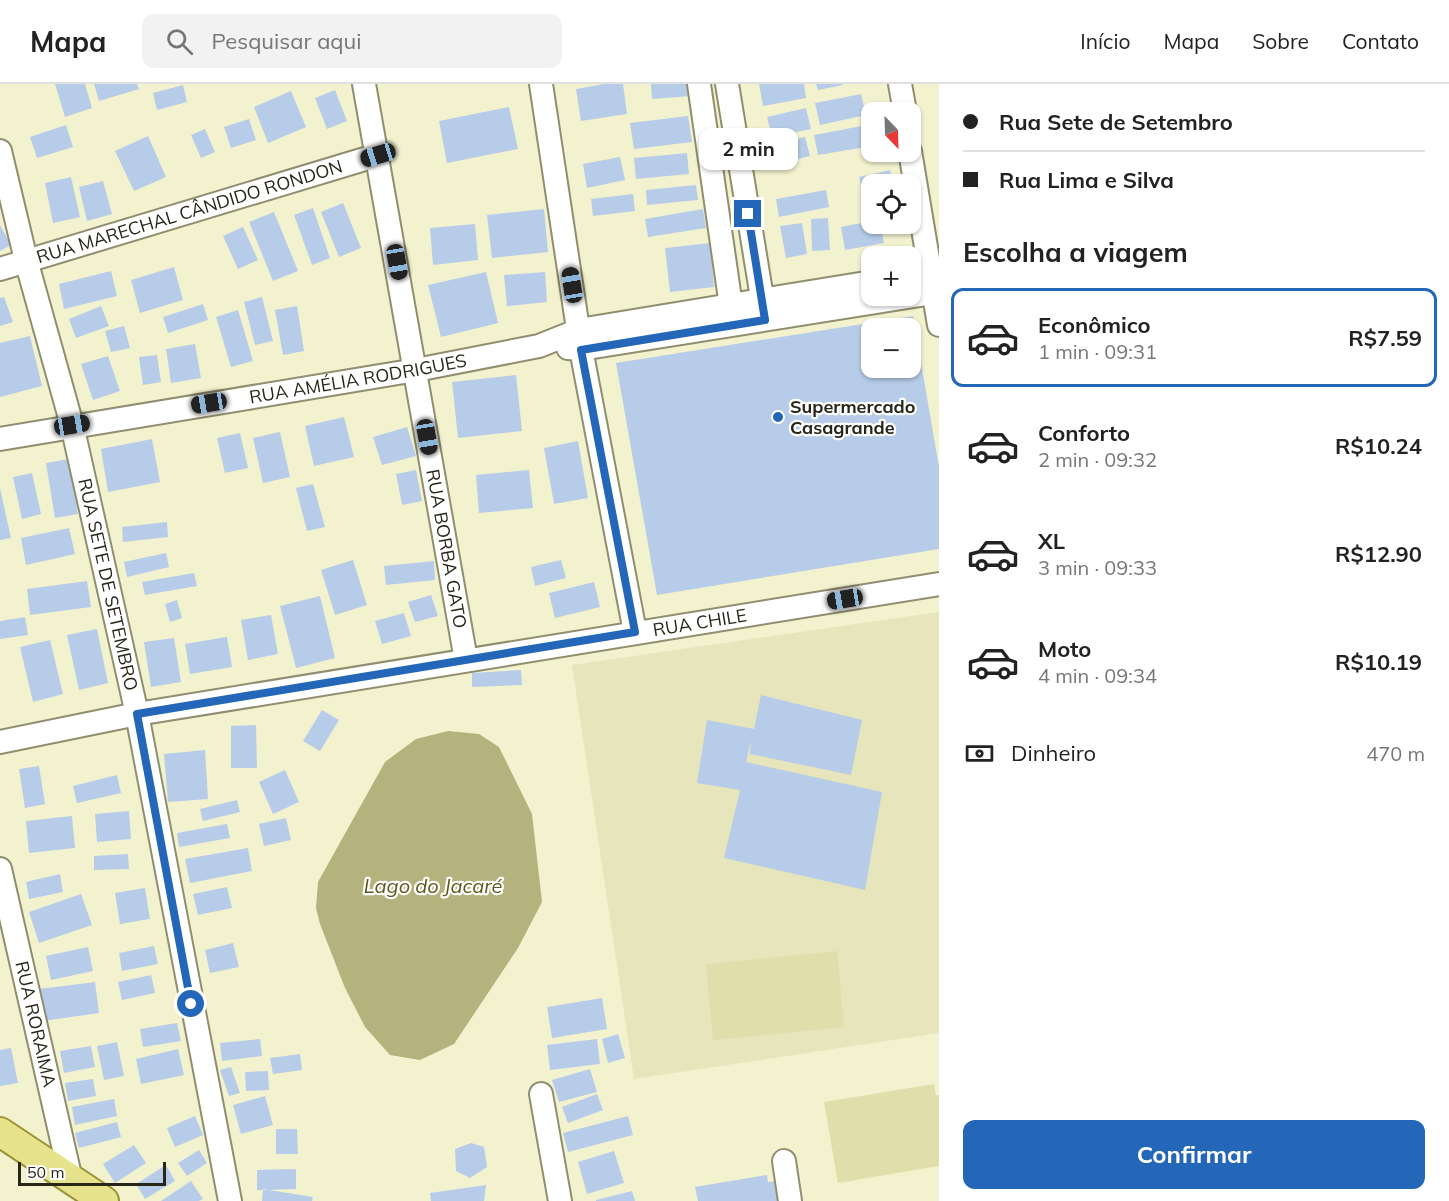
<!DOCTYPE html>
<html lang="pt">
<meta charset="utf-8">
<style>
:root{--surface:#fff;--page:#f2f2f2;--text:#222;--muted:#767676;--line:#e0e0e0;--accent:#2467b8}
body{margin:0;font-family:Mulish,sans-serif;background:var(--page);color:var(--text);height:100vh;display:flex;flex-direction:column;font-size:22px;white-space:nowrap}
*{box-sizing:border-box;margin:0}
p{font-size:20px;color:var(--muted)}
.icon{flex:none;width:33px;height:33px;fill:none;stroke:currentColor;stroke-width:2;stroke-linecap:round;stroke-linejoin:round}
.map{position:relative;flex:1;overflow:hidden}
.side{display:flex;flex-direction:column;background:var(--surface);width:510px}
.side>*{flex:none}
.top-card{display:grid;align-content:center;height:132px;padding:0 24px;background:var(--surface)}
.needle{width:39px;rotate:157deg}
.controls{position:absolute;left:861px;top:18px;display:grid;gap:12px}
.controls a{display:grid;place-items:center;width:60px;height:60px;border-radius:12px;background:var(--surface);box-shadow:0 2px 4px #0004;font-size:30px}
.scale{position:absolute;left:18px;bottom:15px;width:148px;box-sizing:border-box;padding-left:6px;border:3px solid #272619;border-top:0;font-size:16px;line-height:21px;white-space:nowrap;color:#272619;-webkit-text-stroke:4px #fff;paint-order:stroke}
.end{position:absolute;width:27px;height:27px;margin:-14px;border:8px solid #2467b8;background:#fff;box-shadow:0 0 0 3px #fff}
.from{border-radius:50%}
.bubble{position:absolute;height:42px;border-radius:12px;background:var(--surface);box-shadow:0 2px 4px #0004;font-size:20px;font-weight:700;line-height:42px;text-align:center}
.car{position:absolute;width:18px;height:36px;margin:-18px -9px;border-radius:8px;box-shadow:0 0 4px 2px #0007;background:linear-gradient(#222 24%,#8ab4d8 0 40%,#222 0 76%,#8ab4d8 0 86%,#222 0)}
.top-card b{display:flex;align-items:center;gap:21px;height:57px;font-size:22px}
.top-card b+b{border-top:2px solid var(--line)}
.top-card i{width:15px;height:15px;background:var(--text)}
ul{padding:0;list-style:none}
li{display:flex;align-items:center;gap:18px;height:99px;margin:0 12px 9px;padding:0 12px;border:3px solid transparent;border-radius:12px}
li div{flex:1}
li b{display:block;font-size:22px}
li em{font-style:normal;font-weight:700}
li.current{border-color:var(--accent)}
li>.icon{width:54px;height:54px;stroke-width:1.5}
h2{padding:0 24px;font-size:27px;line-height:72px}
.pay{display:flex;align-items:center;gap:15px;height:66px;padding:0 24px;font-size:22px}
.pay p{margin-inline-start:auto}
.primary-button{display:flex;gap:12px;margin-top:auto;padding:12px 24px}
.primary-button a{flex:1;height:69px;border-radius:12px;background:var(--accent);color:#fff;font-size:24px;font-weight:700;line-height:69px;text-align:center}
header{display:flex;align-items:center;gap:36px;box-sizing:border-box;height:84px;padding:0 30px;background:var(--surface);border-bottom:2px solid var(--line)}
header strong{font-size:28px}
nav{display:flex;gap:33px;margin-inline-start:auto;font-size:21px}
.search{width:420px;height:54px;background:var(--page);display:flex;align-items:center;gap:15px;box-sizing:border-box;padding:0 21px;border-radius:12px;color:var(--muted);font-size:22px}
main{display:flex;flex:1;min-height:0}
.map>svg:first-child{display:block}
.built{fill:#e7e5bb}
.green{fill:#e0deaa}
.water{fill:#b4b27d}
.building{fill:#b7cce8;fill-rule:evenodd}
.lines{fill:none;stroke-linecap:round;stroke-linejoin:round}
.minor-casing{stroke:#908e6e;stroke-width:26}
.major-casing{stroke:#999332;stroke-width:32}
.minor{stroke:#fff;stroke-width:22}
.major{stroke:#e7e28c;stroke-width:28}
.route{stroke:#2467b8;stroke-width:8}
.poi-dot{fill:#2467b8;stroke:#fff;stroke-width:2}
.labels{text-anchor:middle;stroke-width:4.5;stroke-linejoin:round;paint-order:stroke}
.street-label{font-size:18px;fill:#272619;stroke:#fff}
.poi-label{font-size:18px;font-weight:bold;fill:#272619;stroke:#fff;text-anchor:start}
.water-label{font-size:20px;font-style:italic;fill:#5b581b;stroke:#fff}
</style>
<header>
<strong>Mapa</strong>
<div class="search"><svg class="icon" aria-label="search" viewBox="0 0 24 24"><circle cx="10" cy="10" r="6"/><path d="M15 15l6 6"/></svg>Pesquisar aqui</div>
<nav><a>Início</a><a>Mapa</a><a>Sobre</a><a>Contato</a></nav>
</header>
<main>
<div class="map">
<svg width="939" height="1117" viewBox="0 0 939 1117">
<rect width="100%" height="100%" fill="#f3f2cf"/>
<!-- built -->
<path class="built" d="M939,528v421l-305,46 -62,-414z"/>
<!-- green -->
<path class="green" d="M837,867l7,76 -131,13 -7,-76z
M934,1000l2,11h3v71l-101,17 -14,-81z"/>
<!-- water -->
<path class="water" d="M448,647l31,3 20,13 33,67 10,88 -24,46 -64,96 -34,16 -30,-5 -25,-28 -20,-39 -25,-64 -4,-16 2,-26 67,-120 31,-23z"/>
<!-- building -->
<path class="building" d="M55,0h30l7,24 -27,9z
M94,0h43l2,5 -40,12z
M604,0h19l4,30 -46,7 -5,-32z
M651,0h40v12l-39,3z
M759,0h45l2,14 -43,8z
M816,0h27v1l-25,5z
M183,1l4,17 -30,8 -4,-17z
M335,6l12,31 -20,8 -12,-31z
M291,7l15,36 -38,16 -14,-36z
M861,10l5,21 -46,10 -5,-22z
M509,23l9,42 -71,14 -8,-42z
M806,24l5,21 -39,8 -5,-20z
M688,32l4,26 -58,7 -4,-26z
M249,35l7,21 -25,8 -7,-21z
M872,40v22l-54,9 -4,-20z
M66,41l7,22 -36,11 -7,-21z
M205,45l10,23 -14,6 -10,-23z
M148,52l18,41 -32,14 -19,-40z
M805,53l5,19 -37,9 -4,-19z
M687,69l2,21 -53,5 -2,-21z
M620,73l5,23 -38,8 -4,-24z
M890,86l3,14h-21v23l-6,1 -7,-31z
M71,93l9,40 -27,6 -8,-40z
M103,97l9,33 -25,7 -8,-34z
M696,101l2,15 -51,5 -1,-15z
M826,106l3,17 -50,10 -3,-18z
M633,110l2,17 -42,5 -2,-17z
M343,119l18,45 -22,9 -18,-45z
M313,124l17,50 -18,7 -18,-50z
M544,125l4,43 -56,6 -5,-43z
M703,125l3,19 -58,9 -3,-18z
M274,128l24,59 -25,10 -24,-59z
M828,134l2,32 -18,1 -1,-32z
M872,137l8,3 4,19 -39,7 -4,-23z
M802,139l5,31 -21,4 -6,-32z
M475,140l3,36 -45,5 -3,-37z
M0,141l11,20 -11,6z
M243,143l15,33 -20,9 -15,-33z
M710,159l4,44 -44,5 -5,-44z
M174,183l9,33 -43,13 -9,-33z
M111,187l6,25 -53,13 -5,-25z
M486,188l12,51 -57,14 -13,-52z
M545,188l2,30 -40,4 -3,-31z
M4,213l9,25 -13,4v-28z
M262,213l11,44 -18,4 -11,-43z
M203,220l5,16 -40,13 -5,-16z
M101,222l8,20 -33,12 -7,-19z
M297,222l7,45 -21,4 -8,-45z
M238,226l15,51 -22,6 -15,-50z
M913,232l26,151v82l-282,46 -41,-232zM872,244h38v40h-38z
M124,242l6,22 -19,4 -6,-21z
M30,252l12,50 -42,11v-54z
M195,260l6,34 -30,5 -5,-34z
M157,271l4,27 -18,3 -4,-28z
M108,272l12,35 -27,9 -12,-36z
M516,291l6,56 -64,7 -6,-56z
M344,333l10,40 -40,9 -9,-40z
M407,343l9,29 -34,9 -9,-28z
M280,348l10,45 -27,6 -10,-45z
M240,349l8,35 -23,5 -8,-35z
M152,355l8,43 -52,10 -7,-43z
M578,357l10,57 -34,6 -10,-56z
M69,375l9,55 -23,4 -9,-55z
M416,386l6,31 -20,4 -6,-31z
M529,386l4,38 -54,5 -3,-38z
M32,389l9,41 -19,5 -9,-42z
M313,400l12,43 -18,4 -11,-43z
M0,404l11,50 -11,2z
M167,438l1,15 -45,5 -1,-15z
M69,444l6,26 -49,11 -5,-27z
M166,469l3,14 -42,10 -3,-15z
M353,476l14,45 -32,10 -14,-45z
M561,476l5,18 -31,8 -4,-19z
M434,477l1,19 -49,5 -2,-19z
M194,489l3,13 -52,9 -3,-13z
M87,497l4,26 -61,8 -3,-26z
M594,498l6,25 -45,11 -6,-25z
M431,511l7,21 -23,6 -7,-20z
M320,512l15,62 -39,10 -16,-62z
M177,516l5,18 -12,4 -5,-18z
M404,529l7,23 -29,8 -7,-23z
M271,531l7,39 -30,6 -7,-40z
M25,533l3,18 -28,4v-18z
M97,545l11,54 -29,7 -12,-55z
M227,553l5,30 -42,7 -5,-30z
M174,554l7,44 -30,5 -7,-45z
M50,556l13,54 -30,8 -13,-55z
M521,586l1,15 -50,2v-14z
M761,611l101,25 -11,55 -101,-21 1,-14 -5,22 136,30 -17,98 -141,-32 16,-68 -43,-7 10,-63 47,9z
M322,626l17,10 -19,31 -17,-10z
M256,641l1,43h-26v-42z
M205,666l3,49 -40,3 -4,-48z
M39,682l6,38 -20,4 -6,-39z
M285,686l14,32 -26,12 -14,-32z
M117,691l4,18 -44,10 -4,-17z
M237,716l3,12 -37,9 -3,-12z
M129,727l2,28 -34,3 -2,-28z
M72,732l3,32 -46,5 -3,-32z
M286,734l5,22 -27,6 -5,-22z
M227,740l3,14 -51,9 -2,-14z
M248,764l4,23 -62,12 -5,-24z
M128,770l1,15 -35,1v-14z
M60,790l3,18 -34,7 -3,-17z
M227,803l5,21 -34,7 -5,-21z
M145,804l5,31 -30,5 -5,-31z
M81,810l11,31 -53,18 -10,-31z
M233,859l6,24 -29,6 -5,-23z
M154,862l4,18 -36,7 -3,-18z
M88,863l5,24 -42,9 -5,-24z
M151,891l4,18 -33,7 -4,-18z
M95,898l4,31 -56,8 -4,-32z
M602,914l5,31 -55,9 -5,-31z
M177,939l4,18 -38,6 -3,-18z
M618,950l7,24 -17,5 -6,-24z
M260,955l2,17 -40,5 -2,-18z
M597,955l3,25 -50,6 -3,-25z
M117,958l7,34 -20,4 -7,-34z
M91,962l4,21 -31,6 -4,-22z
M11,964l7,35 -18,3v-36z
M178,965l6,26 -43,9 -5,-25z
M300,970l2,16 -29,4 -3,-16z
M231,983l9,26 -11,3 -9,-26z
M590,985l7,23 -38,10 -7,-22z
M268,987l1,19 -23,1 -1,-19z
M93,995l3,17 -28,5 -3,-18z
M597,1010l6,16 -35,13 -6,-16z
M265,1012l8,29 -32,9 -8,-29z
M114,1015l3,17 -42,9 -3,-18z
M195,1032l8,19 -28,12 -8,-19z
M628,1032l5,19 -65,17 -5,-19z
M117,1038l4,15 -42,11 -4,-15z
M276,1045h21l1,25h-22z
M471,1059l13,4 3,20 -17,11 -14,-7 -1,-22z
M134,1061l12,18 -31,20 -12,-19z
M199,1066l8,13 -20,13 -9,-13z
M614,1067l10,32 -37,11 -9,-32z
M166,1081l9,16 -30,18 -9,-15z
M296,1085v20l-39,1v-20z
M767,1091l1,7 8,-1 3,20h-81l-3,-14z
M191,1097l12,18 -4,2h-38z
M486,1101l-2,16h-53l-1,-8z
M263,1105l50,8 -1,4h-50z
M632,1107l3,10h-39v-1z"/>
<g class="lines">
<!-- minor casing -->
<g class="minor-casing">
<g id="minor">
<path id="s1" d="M364,0l102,576"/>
<path d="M541,0l40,265 54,283"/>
<path d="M699,0l34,236"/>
<path d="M727,0l38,232"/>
<path d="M900,0l5,28"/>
<path id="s2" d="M0,67l26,109 46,165 65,289 93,487"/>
<path d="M910,67l29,174"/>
<path id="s3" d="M0,185l378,-114"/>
<path d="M568,264l13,1 352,-56 6,-5"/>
<path id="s4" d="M0,355l416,-69 123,-24 40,-16 293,-48"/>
<path id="s5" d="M0,658l137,-28 802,-130"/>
<path id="s6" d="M0,785l71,311"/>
<path d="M541,1010l19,107"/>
<path d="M784,1077l6,40"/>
</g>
</g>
<!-- major casing -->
<g class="major-casing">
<path id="major" d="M0,1048l104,69"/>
</g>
<!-- minor -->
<use href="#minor" class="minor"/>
<!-- major -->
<use href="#major" class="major"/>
</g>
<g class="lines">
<!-- route -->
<path class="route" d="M191,920l-54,-290 498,-82 -54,-282 184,-30 -17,-106"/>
</g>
<!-- markers -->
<circle class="poi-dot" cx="778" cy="333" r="6"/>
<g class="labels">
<!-- street labels -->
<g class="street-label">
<text dy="6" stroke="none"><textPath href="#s3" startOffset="198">RUA MARECHAL CÂNDIDO RONDON</textPath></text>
<text dy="6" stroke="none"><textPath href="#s4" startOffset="363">RUA AMÉLIA RODRIGUES</textPath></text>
<text dy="6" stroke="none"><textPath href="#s1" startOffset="472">RUA BORBA GATO</textPath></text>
<text dy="6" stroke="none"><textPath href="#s2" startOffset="447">RUA SETE DE SETEMBRO</textPath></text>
<text dy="6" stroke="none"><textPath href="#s5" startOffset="710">RUA CHILE</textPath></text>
<text dy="6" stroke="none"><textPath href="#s6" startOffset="159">RUA RORAIMA</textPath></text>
</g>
<!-- poi labels -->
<g class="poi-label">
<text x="790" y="329">Supermercado<tspan x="790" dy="21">Casagrande</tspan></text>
</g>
<!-- water labels -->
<g class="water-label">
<text x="433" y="809">Lago do Jacaré</text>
</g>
</g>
</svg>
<div class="controls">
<a><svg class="needle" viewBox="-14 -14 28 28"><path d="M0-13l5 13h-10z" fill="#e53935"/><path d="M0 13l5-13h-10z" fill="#767676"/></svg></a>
<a><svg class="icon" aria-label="locate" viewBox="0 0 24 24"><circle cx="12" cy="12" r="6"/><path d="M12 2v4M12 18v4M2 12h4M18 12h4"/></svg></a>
<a>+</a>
<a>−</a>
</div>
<div class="scale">50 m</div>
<i class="end from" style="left:191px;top:920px"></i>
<i class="end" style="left:748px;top:130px"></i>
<div class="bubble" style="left:699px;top:44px;width:99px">2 min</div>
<i class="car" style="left:378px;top:71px;rotate:253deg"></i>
<i class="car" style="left:397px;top:178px;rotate:170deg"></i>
<i class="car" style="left:572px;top:201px;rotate:351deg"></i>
<i class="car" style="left:209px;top:319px;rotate:261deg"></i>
<i class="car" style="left:72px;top:341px;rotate:81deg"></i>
<i class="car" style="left:427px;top:353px;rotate:170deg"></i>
<i class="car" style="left:845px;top:515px;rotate:261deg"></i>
</div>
<section class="side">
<div class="top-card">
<b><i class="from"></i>Rua Sete de Setembro</b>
<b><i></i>Rua Lima e Silva</b>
</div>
<h2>Escolha a viagem</h2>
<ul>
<li class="current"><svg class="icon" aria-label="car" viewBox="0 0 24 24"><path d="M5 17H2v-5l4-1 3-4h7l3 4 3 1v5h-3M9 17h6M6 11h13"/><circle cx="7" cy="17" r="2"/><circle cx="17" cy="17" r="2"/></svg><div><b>Econômico</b><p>1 min · 09:31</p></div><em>R$7.59</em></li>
<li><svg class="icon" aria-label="car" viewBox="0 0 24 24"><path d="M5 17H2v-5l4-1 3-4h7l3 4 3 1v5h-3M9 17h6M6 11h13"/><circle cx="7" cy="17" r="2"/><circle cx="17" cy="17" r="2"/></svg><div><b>Conforto</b><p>2 min · 09:32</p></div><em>R$10.24</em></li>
<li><svg class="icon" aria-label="car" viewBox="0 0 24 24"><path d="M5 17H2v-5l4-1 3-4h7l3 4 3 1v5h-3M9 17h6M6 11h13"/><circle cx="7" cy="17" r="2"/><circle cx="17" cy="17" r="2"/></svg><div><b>XL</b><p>3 min · 09:33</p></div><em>R$12.90</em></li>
<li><svg class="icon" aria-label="car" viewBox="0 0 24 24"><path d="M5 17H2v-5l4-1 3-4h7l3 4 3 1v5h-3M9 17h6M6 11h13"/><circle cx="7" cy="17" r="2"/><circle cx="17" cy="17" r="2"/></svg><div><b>Moto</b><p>4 min · 09:34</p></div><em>R$10.19</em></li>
</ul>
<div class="pay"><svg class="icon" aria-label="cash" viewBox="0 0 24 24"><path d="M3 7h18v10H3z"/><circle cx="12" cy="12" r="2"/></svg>Dinheiro<p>470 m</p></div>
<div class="primary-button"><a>Confirmar</a></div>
</section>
</main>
